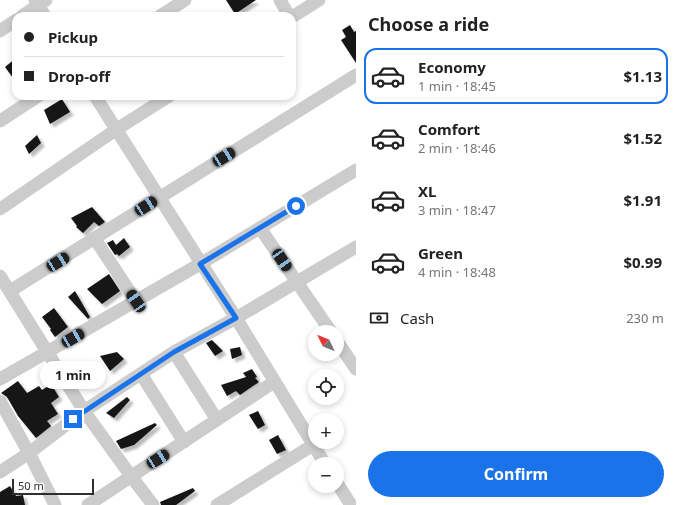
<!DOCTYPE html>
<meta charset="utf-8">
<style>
:root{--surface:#fff;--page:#f6f6f6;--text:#222;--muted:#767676;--line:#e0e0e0;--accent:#1a73e8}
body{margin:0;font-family:"Noto Sans",sans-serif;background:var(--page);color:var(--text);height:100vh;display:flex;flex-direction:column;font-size:15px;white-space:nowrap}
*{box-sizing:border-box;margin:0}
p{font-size:13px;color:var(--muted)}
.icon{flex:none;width:22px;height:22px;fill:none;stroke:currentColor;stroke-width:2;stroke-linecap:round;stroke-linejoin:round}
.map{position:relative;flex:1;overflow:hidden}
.drawer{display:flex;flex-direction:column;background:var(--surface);width:320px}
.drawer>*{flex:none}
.guide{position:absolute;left:12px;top:12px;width:284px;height:88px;border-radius:12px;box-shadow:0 2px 6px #0003;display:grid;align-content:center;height:88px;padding:0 12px;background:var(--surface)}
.needle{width:26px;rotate:313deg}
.controls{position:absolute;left:308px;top:325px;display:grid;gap:8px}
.controls a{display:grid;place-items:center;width:36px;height:36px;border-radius:50%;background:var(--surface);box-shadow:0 2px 6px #0003;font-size:20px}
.scale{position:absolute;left:12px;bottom:10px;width:82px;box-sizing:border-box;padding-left:4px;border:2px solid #2f2f2f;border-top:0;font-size:11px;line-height:14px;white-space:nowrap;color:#2f2f2f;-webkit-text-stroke:3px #fff;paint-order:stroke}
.end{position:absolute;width:18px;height:18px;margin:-9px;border:5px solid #1a73e8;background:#fff;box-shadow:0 0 0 2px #fff}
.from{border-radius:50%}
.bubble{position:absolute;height:28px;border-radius:14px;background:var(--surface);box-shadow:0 2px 6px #0003;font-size:13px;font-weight:700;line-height:28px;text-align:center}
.car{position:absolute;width:12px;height:24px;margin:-12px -6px;border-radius:5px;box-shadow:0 0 3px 1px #0007;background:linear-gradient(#222 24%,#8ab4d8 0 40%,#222 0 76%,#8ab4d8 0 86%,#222 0)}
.guide b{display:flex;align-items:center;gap:14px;height:38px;font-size:15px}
.guide b+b{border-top:1px solid var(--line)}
.guide i{width:10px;height:10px;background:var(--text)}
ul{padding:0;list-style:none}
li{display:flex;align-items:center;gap:12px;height:56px;margin:0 8px 6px;padding:0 4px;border:2px solid transparent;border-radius:12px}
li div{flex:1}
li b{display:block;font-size:15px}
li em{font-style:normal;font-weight:700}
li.on{border-color:var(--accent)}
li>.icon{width:36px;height:36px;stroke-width:1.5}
h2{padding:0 12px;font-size:18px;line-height:48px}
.pay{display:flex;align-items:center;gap:10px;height:44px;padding:0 12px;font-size:15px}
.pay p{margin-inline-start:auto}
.cta{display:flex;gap:8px;margin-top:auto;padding:8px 12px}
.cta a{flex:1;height:46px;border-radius:24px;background:var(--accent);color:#fff;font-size:16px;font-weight:700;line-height:46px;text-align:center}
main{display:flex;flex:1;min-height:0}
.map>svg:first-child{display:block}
.building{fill:#161616;filter:url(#shadow)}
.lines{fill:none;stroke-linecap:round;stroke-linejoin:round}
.minor{stroke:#ccc;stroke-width:13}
.route{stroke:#1a73e8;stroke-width:5}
</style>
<main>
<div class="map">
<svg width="356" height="505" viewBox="0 0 356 505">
<defs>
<filter id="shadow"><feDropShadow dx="3.5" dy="3.5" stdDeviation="1" flood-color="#0004"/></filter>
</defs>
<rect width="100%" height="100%" fill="#fff"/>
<!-- building -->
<path class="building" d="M226,0h30l-21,14z
M350,25l4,7 2,-1v32l-15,-23 5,-3 -4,-7z
M16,58v24l-11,-15z
M62,99l8,13 -20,12 -6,-14z
M37,135l4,8 -12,11 -4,-8z
M92,207l13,15 -6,4 -5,-4 -11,11 -7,-6 1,-1 -6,-8z
M124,238l6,9 -11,9 -2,-2 -2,1 -8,-12 6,-3 3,5z
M109,274l11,17 -18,13 -15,-15z
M75,291l15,26 -2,2 -20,-22z
M54,308l14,19 -13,10 -5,-7 1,-1 -9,-12z
M212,340l11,11 -8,5 -9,-13z
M240,347l2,8 -10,4 -2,-10z
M117,352l7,7 -14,12 -10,-15z
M252,369l5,8 -2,1 4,4 -19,13 -4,-4 -9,5 -6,-11 25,-8 -3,-4z
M18,381l9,12 12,-7 3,4 9,-6 8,13 -8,6 7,11 -11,7 4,5 -15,12 -18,-22 -11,-19 -6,-4z
M127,397l3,3 -16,18 -8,-5z
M258,411l7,14 -7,4 -9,-14z
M155,423l2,2 -23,20 -13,4 -5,-8z
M278,435l8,15 -9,4 -8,-14z
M10,486l6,10 7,-1 2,10h-25v-13z
M193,488l2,3 -19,14h-15l-1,-3z"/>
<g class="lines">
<!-- minor -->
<path class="minor" d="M35,0l10,16
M280,0l9,16
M22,16l24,-16
M160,16l25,-16
M292,17l27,-17
M0,31l16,-11
M95,96l141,222 89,146
M0,121l38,-25
M0,209l117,-80 52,-33
M260,228l71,104
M95,239l41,62
M0,276l84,135 47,65 22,29
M10,291l346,-216
M337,341l19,28
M174,352l43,68
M141,374l43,68
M0,379l200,-115 156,-94
M0,401l29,52 26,52
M0,472l29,-19 55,-42 90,-59 62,-34 120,-71
M337,483l14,22
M88,505l186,-123
M217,505l96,-60"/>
</g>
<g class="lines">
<!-- route -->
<path class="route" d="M73,419l101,-67 62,-34 -36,-54 96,-58"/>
</g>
</svg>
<div class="controls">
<a><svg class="needle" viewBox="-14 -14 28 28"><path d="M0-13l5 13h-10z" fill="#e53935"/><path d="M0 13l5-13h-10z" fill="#767676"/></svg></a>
<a><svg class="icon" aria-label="locate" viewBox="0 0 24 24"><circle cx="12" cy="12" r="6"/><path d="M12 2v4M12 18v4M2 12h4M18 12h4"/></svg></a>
<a>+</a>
<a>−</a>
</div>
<div class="scale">50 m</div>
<i class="end from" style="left:296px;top:206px"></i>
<i class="end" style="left:73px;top:419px"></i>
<div class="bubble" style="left:40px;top:361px;width:66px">1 min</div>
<i class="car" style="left:224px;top:157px;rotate:58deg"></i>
<i class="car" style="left:146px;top:206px;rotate:57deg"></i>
<i class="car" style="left:282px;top:260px;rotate:146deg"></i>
<i class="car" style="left:58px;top:262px;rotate:58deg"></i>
<i class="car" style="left:136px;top:301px;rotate:326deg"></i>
<i class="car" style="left:73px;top:338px;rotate:60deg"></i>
<i class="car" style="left:158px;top:459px;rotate:58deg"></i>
<div class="guide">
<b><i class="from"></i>Pickup</b>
<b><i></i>Drop-off</b>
</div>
</div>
<section class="drawer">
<h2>Choose a ride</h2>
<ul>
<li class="on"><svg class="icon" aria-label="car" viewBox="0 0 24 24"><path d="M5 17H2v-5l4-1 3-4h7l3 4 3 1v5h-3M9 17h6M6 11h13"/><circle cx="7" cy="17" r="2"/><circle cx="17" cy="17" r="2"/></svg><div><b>Economy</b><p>1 min · 18:45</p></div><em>$1.13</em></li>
<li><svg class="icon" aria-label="car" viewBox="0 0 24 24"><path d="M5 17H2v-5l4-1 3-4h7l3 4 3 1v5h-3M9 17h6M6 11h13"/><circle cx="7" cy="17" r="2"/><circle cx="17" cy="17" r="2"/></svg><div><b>Comfort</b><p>2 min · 18:46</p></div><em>$1.52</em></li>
<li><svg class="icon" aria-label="car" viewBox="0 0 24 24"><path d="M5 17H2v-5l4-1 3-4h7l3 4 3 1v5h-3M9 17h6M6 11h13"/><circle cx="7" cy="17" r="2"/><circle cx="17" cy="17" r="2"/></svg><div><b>XL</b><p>3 min · 18:47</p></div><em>$1.91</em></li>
<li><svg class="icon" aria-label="car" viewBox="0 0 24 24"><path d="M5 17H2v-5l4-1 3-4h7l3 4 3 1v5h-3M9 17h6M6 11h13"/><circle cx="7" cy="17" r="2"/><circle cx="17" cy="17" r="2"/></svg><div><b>Green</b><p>4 min · 18:48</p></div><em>$0.99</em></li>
</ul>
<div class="pay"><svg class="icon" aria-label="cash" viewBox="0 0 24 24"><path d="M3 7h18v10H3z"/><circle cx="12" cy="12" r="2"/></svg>Cash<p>230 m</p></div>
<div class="cta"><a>Confirm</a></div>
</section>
</main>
